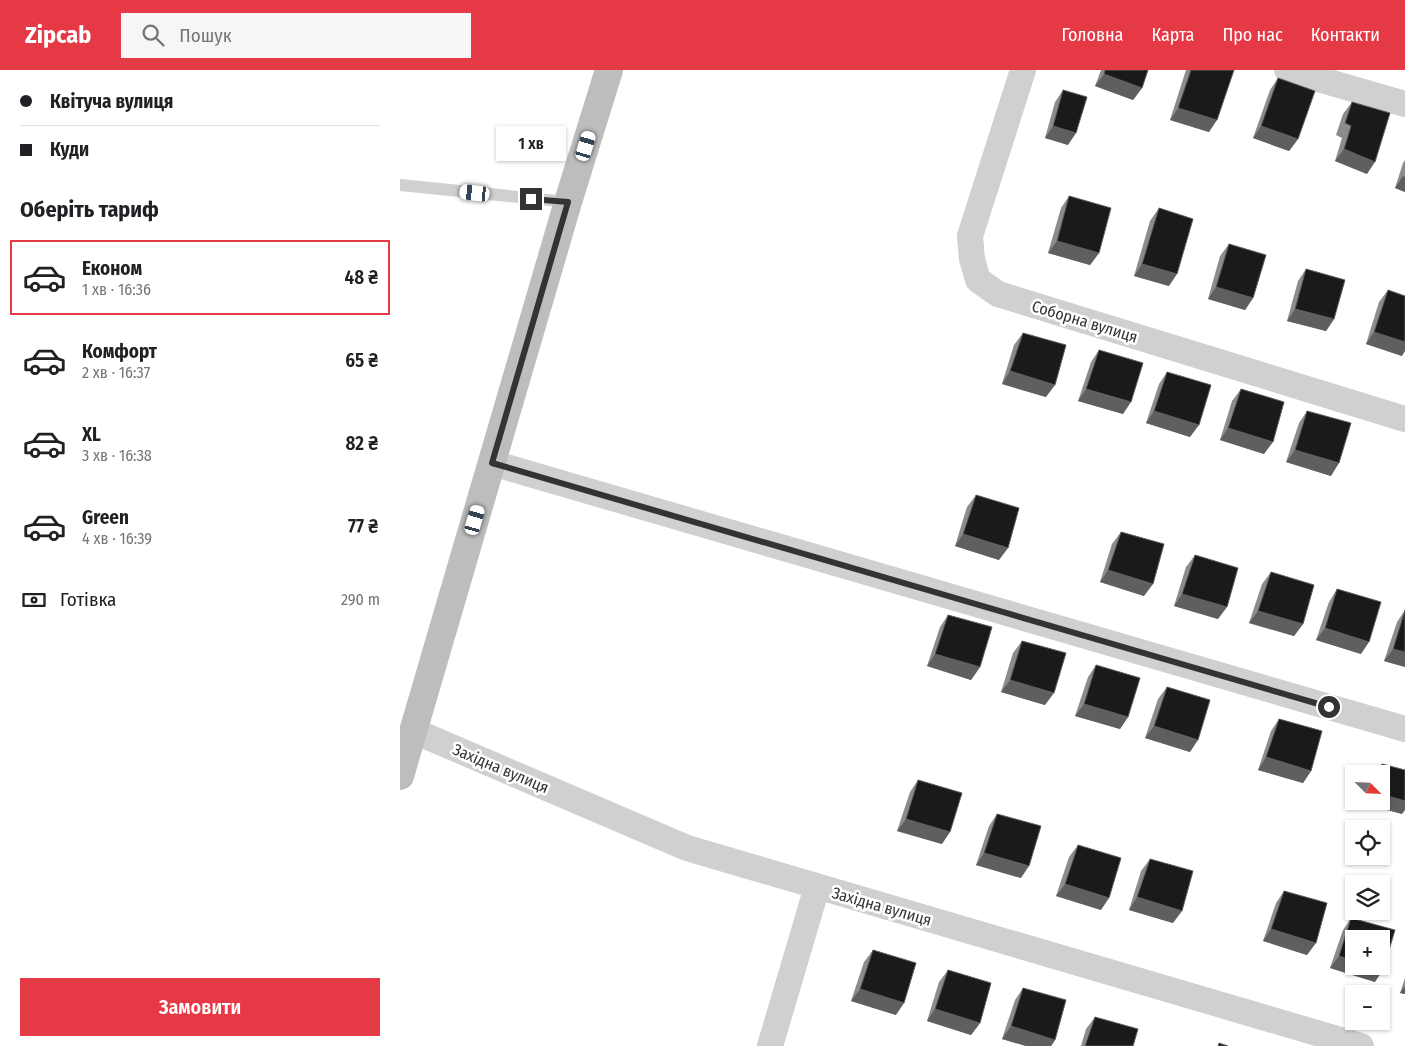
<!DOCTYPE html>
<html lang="uk">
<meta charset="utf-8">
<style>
:root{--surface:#fff;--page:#f6f6f6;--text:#202124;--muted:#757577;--line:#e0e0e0;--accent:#e63946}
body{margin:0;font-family:"Fira Sans Condensed",sans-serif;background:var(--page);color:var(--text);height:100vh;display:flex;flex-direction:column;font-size:19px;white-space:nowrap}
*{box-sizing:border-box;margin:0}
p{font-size:16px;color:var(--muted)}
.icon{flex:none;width:28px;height:28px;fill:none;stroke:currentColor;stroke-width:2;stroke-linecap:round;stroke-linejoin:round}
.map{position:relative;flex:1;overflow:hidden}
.sheet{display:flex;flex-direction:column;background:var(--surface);width:400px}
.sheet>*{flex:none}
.hud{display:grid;align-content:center;height:110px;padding:0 20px;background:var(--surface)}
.needle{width:32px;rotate:114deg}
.buttons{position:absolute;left:945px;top:695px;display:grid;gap:10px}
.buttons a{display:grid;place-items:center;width:45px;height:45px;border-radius:0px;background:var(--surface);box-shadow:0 1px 4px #0004;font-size:25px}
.end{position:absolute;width:22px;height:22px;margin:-11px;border:6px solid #333;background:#fff;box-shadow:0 0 0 2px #fff}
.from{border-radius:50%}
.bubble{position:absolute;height:35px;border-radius:0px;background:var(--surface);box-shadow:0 1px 4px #0004;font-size:16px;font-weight:600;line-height:35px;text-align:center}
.car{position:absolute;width:15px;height:30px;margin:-15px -8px;border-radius:6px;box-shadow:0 0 4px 1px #0007;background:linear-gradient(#fff 24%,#345 0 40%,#fff 0 76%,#345 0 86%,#fff 0)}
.hud b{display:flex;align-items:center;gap:18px;height:48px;font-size:19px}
.hud b+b{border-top:1px solid var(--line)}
.hud i{width:12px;height:12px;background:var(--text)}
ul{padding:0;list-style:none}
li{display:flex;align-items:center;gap:15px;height:75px;margin:0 10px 8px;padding:0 10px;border:2px solid transparent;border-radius:0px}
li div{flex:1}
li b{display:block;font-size:19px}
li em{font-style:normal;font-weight:600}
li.current{border-color:var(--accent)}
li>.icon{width:45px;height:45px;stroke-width:1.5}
h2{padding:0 20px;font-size:22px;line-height:60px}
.pay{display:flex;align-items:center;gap:12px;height:55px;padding:0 20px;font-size:19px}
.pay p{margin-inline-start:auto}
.primary-button{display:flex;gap:10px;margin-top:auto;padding:10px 20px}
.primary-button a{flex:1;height:58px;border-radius:0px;background:var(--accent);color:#fff;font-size:20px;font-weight:600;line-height:58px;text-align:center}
header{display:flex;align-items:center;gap:30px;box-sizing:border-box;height:70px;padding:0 25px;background:var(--accent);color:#fff}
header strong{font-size:24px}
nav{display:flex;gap:28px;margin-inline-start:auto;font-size:18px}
.search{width:350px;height:45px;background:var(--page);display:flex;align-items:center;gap:12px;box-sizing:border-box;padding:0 18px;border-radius:0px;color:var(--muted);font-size:19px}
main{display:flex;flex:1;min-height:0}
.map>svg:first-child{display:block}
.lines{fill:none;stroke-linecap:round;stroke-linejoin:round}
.lane{stroke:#d0d0d0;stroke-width:12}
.street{stroke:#d0d0d0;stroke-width:26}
.secondary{stroke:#bdbdbd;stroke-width:28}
.wall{fill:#8c8c8c}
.shaded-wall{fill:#5f5f5f}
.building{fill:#1a1a1a;stroke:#5f5f5f}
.route{stroke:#333;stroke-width:6}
.labels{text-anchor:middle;stroke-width:5;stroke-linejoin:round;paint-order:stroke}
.street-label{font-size:16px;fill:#333;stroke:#fff}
</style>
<header>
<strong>Zipcab</strong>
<div class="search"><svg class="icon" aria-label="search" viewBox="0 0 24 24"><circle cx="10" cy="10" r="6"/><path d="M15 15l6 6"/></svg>Пошук</div>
<nav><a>Головна</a><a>Карта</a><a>Про нас</a><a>Контакти</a></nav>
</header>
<main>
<section class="sheet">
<div class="hud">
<b><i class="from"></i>Квітуча вулиця</b>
<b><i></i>Куди</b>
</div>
<h2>Оберіть тариф</h2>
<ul>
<li class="current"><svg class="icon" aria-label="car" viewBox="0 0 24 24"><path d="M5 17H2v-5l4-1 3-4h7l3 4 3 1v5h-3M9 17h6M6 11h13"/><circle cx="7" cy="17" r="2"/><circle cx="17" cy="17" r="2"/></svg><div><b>Економ</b><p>1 хв · 16:36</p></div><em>48 ₴</em></li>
<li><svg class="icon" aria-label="car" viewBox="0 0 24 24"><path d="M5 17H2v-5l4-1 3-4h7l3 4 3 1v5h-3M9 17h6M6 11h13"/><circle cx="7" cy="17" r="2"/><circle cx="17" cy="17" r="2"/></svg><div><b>Комфорт</b><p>2 хв · 16:37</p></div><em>65 ₴</em></li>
<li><svg class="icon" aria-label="car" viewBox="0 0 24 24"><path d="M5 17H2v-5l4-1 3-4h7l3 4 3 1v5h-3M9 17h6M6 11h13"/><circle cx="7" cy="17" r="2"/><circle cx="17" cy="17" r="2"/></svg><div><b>XL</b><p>3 хв · 16:38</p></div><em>82 ₴</em></li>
<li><svg class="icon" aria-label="car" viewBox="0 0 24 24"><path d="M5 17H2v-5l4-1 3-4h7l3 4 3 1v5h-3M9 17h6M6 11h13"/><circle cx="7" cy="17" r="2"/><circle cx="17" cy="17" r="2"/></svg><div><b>Green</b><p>4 хв · 16:39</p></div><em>77 ₴</em></li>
</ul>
<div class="pay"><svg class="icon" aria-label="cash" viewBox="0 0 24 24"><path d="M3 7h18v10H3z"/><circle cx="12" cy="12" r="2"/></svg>Готівка<p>290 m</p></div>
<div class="primary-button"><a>Замовити</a></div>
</section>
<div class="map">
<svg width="1005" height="976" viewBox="0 0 1005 976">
<rect width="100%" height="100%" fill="#fff"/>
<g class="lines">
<!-- lane -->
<path class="lane" d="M0,115l168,17"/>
<!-- street -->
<path class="street" d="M623,0l-53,166 2,23 6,21 20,14 407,125
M887,0l118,34
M92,393l913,266
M14,661l273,117 674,198
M370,976l47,-159"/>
<!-- secondary -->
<path class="secondary" d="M0,706l168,-574 41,-132"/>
</g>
<!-- wall -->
<path class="wall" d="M701,0h47l-6,18 -9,12 -38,-14z
M786,0h48l-25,62 -39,-12z
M878,8l20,61 -9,12 -36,-13 17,-48z
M663,20l5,55 -23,-7 10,-36z
M952,32l15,72 -32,-13 7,-23 -6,-3 7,-21z
M1005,90v32l-10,-4 8,-25z
M669,126l30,57 -9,12 -42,-12 13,-45z
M759,138l10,78 -35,-10 16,-55z
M829,174l24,54 -8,12 -37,-11 12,-43z
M906,199l28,50 -8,12 -39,-10 11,-40z
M988,220l14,66 -36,-12 13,-42z
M623,263l23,64 -44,-13 12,-39z
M699,280l24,64 -45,-13 13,-39z
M767,302l23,65 -44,-14 13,-39z
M841,319l23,65 -44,-14 12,-39z
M907,341l24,65 -45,-14 13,-39z
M576,425l23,65 -44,-14 12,-39z
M721,462l23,64 -44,-14 12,-38z
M795,485l23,64 -44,-13 12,-39z
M871,502l32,52 -9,12 -45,-13 13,-39z
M937,519l24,65 -45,-14 13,-38z
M1005,540v57l-21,-6 13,-39z
M548,545l32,52 -9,13 -44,-14 13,-39z
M622,571l23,64 -44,-13 12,-39z
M696,595l32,52 -8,12 -45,-13 13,-39z
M767,617l23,65 -45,-14 13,-39z
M879,649l32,52 -8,12 -45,-13 13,-39z
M982,694l20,50 -36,-10 1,-3h14v-27h-6z
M518,710l24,64 -45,-13 13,-39z
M597,744l24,64 -45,-13 13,-39z
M678,775l23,65 -45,-14 13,-39z
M750,789l23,64 -44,-13 12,-39z
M884,821l23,64 -44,-14 13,-38z
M951,848l24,64 -45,-14 13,-38z
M473,880l23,65 -45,-14 13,-39z
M548,900l32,53 -9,12 -44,-14 12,-39z
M1005,908v16l-5,-1z
M623,918l32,52 -4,6h-25l-24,-7 13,-39z
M695,947l38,29h-52l5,-17z"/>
<!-- shaded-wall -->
<path class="shaded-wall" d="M704,4l38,14 -9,12 -38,-14z
M778,38l39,12 -8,12 -39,-12z
M653,56l23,7 -8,12 -23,-7z
M861,56l37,13 -9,12 -36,-13z
M944,79l31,13 -8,12 -32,-13z
M1003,106l2,1v15l-10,-4z
M657,171l42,12 -9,12 -42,-12z
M742,194l35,10 -8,12 -35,-10z
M816,217l37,11 -8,12 -37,-11z
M895,239l39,10 -8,12 -39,-10z
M974,262l31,10v9l-3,5 -36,-12z
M610,301l45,14 -9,12 -44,-13z
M686,319l45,13 -8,12 -45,-13z
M754,341l45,14 -9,12 -44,-14z
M828,358l45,14 -9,12 -44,-14z
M895,380l44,13 -8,13 -45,-14z
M563,464l45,14 -9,12 -44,-14z
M708,500l45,14 -9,12 -44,-14z
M782,524l45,13 -9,12 -44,-13z
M858,541l45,13 -9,12 -45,-13z
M925,558l44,14 -8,12 -45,-14z
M993,579l12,3v15l-21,-6z
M535,584l45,13 -9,13 -44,-14z
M610,610l44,13 -9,12 -44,-13z
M684,634l44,13 -8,12 -45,-13z
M754,656l44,14 -8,12 -45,-14z
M866,687l45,14 -8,12 -45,-13z
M981,724l24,7v9l-3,4 -36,-10 2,-3h13z
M506,749l44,13 -8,12 -45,-13z
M584,783l45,13 -8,12 -45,-13z
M665,814l44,14 -8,12 -45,-14z
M737,827l45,14 -9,12 -44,-13z
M871,859l45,14 -9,12 -44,-14z
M939,886l15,5v5h17l12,4 -8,12 -45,-14z
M1005,916v8l-5,-1z
M460,919l44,14 -8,12 -45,-14z
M535,939l45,14 -9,12 -44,-14z
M611,956l44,14 -4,6h-25l-24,-7z"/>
<!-- building -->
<path class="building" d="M705,0h43l-6,18 -38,-14z
M791,0h43l-17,50 -39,-12z
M878,8l37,13 -17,48 -37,-13z
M663,20l24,7 -11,36 -23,-7z
M952,32l38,11 -15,49 -31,-13 7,-23 -6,-3z
M669,126l42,12 -12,45 -42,-12z
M759,138l34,11 -16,55 -35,-10z
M829,174l37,11 -13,43 -37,-11z
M906,199l39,11 -11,39 -39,-10z
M988,220l17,6v46l-31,-10z
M623,263l43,12 -11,40 -45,-14z
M699,280l44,13 -12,39 -45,-13z
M767,302l44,13 -12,40 -45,-14z
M841,319l43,13 -11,40 -45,-14z
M907,341l44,12 -12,40 -44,-13z
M576,425l43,13 -11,40 -45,-14z
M721,462l43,12 -11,40 -45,-14z
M795,485l43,13 -11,39 -45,-13z
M871,502l43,13 -11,39 -45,-13z
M937,519l44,13 -12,40 -44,-14z
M1005,540v42l-12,-3z
M548,545l44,12 -12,40 -45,-13z
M622,571l44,12 -12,40 -44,-13z
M696,595l44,13 -12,39 -44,-13z
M767,617l43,13 -12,40 -44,-14z
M879,649l43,12 -11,40 -45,-14z
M982,694l23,6v31l-24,-7v-20h-2z
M518,710l44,13 -12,39 -44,-13z
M597,744l44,12 -12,40 -45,-13z
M678,775l43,13 -12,40 -44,-14z
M750,789l43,12 -11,40 -45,-14z
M884,821l43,12 -11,40 -45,-14z
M951,848l44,12 -12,40 -12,-4h10v-27h-27v22l-15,-5z
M473,880l43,13 -12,40 -44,-14z
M548,900l43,13 -11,40 -45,-14z
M623,918l43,12 -11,40 -44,-14z
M695,947l43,12 -5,17h-48z
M819,973l9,3h-10z"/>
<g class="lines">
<!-- route -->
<path class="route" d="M131,129l37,3 -76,261 837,244"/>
</g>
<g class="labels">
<!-- street labels -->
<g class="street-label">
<text transform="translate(685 251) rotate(17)" y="6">Соборна вулиця</text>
<text transform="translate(101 698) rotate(23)" y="6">Західна вулиця</text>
<text transform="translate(482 836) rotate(16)" y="6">Західна вулиця</text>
</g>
</g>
</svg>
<div class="buttons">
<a><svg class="needle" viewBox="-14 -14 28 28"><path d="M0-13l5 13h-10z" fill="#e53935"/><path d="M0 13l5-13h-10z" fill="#757577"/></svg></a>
<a><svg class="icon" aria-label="locate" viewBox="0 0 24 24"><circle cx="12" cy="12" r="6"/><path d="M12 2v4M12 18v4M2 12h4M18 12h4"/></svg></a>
<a><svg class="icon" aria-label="layers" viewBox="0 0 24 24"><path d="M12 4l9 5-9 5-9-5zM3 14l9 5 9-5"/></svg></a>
<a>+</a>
<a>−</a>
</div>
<i class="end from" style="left:929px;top:637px"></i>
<i class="end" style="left:131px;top:129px"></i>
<div class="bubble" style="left:96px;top:56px;width:70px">1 хв</div>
<i class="car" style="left:186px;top:76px;rotate:17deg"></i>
<i class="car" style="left:75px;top:123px;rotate:276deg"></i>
<i class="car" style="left:75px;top:450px;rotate:16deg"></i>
</div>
</main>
